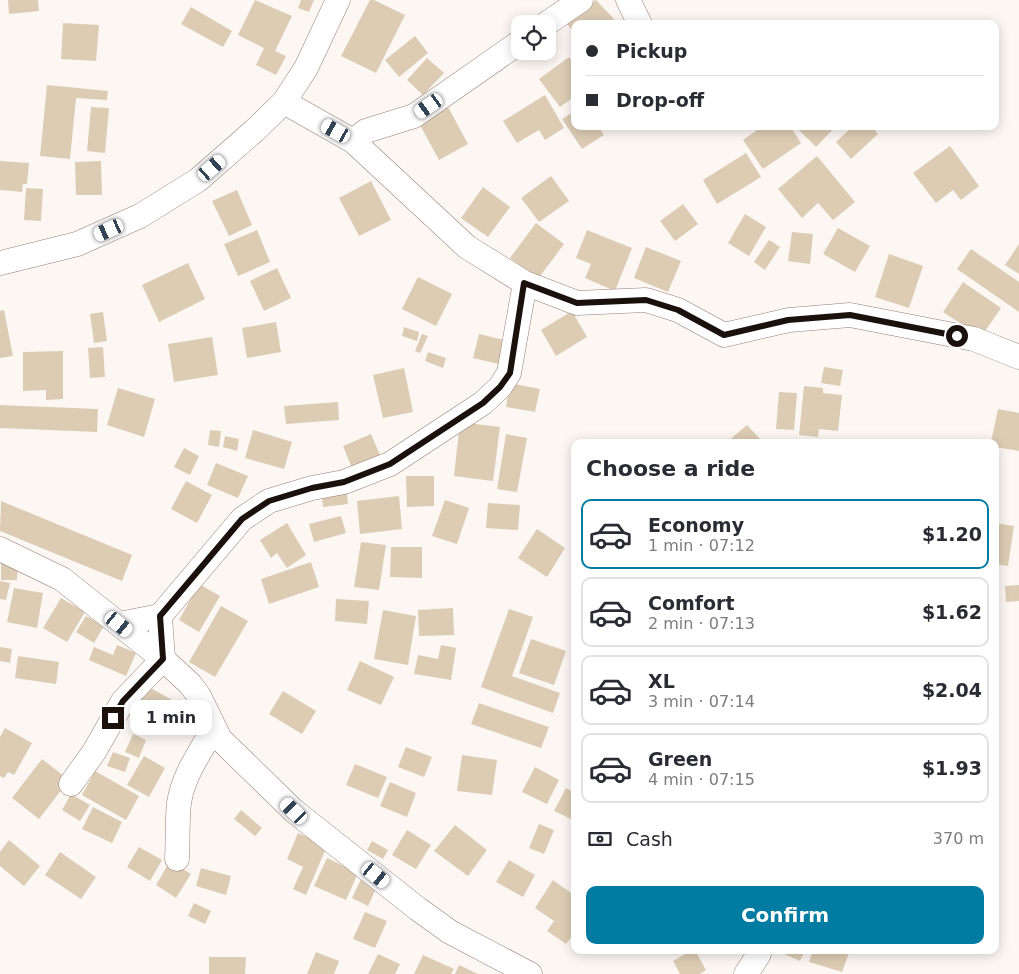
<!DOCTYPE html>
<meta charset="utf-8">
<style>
:root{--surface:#fff;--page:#f7f7f7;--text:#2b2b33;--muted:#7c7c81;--line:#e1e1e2;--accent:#007ba2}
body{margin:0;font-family:"DejaVu Sans",sans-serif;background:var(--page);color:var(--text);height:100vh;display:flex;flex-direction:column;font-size:19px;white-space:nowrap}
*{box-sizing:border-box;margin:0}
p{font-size:16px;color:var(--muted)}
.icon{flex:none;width:28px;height:28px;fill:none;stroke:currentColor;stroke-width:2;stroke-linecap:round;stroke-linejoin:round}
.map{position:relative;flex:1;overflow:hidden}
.side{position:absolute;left:571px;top:439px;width:428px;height:515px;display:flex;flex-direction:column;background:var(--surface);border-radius:10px;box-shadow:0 2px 12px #0003}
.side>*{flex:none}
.top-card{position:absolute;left:571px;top:20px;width:428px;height:110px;border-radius:10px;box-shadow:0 2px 12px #0003;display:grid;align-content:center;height:110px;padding:0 15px;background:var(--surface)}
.tools{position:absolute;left:511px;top:15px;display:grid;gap:10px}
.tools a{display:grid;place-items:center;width:45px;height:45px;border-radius:10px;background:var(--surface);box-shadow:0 2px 12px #0003;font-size:25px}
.end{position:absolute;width:22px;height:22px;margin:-11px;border:6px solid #1a100c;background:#fff;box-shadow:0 0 0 2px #fff}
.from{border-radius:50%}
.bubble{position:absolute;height:35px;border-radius:10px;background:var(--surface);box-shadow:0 2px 12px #0003;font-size:16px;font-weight:800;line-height:35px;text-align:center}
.car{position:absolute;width:15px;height:30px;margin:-15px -8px;border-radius:6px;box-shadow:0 0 4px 1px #0007;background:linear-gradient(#fff 24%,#345 0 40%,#fff 0 76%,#345 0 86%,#fff 0)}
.top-card b{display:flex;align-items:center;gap:18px;height:48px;font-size:19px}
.top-card b+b{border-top:1px solid var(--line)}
.top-card i{width:12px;height:12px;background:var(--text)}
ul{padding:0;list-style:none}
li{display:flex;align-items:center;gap:15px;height:70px;margin:0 10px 8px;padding:0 5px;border:2px solid var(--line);border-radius:10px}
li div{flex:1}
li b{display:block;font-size:19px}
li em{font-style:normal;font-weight:800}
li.active{border-color:var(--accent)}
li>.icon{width:45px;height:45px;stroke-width:1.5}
h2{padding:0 15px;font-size:22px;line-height:60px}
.pay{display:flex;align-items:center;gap:12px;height:55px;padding:0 15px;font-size:19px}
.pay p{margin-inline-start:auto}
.cta{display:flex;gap:10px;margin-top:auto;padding:10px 15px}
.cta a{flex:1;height:58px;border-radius:10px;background:var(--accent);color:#fff;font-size:20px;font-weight:800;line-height:58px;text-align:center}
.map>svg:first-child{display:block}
.building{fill:#dcccb4}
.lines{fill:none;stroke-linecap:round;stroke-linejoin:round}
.minor-casing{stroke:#987e73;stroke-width:25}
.minor{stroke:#fff;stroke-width:24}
.route{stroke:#1a100c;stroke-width:6}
</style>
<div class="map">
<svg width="1019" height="974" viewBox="0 0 1019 974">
<rect width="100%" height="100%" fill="#fdf7f4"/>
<!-- building -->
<path class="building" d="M8,0h30l1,11 -30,3z
M255,0l37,16 -17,35 11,5 -10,19 -20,-10 8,-17 -26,-13z
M301,0h13l-5,12 -11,-4z
M370,0h4l31,15 -29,58 -35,-17z
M596,0l18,19 -6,5h-33v10l-8,-10z
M191,7l41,24 -9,16 -42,-23z
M63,23l36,2 -3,36 -35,-2z
M415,36l13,17 -29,24 -14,-17z
M569,57l6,9v30l-15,11 -21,-28z
M427,58l17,15 -21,22 -16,-15z
M47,85l61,6 -1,9 -31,-2 -6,61 -30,-3z
M545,95l19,33 -19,12 -6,-10 -22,13 -14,-22z
M91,107l18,1 -4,45 -18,-2z
M448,107l20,37 -29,16 -20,-37z
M575,111v15h23l6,9 -22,14 -20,-30z
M763,126h27l11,17 -38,26 -20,-29z
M795,126h41l-20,21z
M853,126h18l7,8 -27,25 -15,-17z
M950,146l29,40 -18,14 -8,-10 -17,13 -23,-30z
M746,153l15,24 -44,27 -14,-24z
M817,156l38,46 -22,18 -15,-17 -16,15 -24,-29z
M0,161l29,2 -2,21h-4l-1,8 -22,-2z
M101,161l1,34h-26l-1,-33z
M551,176l18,25 -30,21 -18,-24z
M371,181l20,39 -32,16 -20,-38z
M483,187l27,20 -22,30 -27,-19z
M26,188l17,1 -2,32 -17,-1z
M237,190l15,35 -23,11 -17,-35z
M683,204l15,20 -23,17 -15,-20z
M745,214l21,13 -17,29 -21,-13z
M536,223l28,21 -26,35 -28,-21z
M838,228l32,18 -15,26 -32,-18z
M257,230l13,32 -32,14 -14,-32z
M587,230l45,18 -17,43 -30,-13 6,-14 -15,-6z
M792,232l21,2 -3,30 -22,-3z
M769,240l11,7 -15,23 -11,-8z
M1019,244v30l-14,-9z
M646,247l35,14 -13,31 -34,-14z
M971,249l48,33v30l-62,-43z
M889,254l34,12 -14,42 -34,-11z
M188,263l17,36 -46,23 -17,-37z
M277,268l14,30 -27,13 -14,-30z
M418,277l34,17 -16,32 -34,-17z
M963,282l38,26 -20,29 -38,-25z
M4,310l9,46 -13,2v-47z
M572,311l15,26 -31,19 -15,-26z
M103,312l4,29 -13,2 -4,-29z
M276,322l5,30 -34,6 -5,-30z
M404,327l15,5 -2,9 -15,-5z
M422,334l6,2 -8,17 -5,-2z
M479,334l25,6 -5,24 -26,-6z
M212,337l6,38 -44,7 -6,-38z
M103,347l2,30 -15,1 -2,-30z
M63,351v48l-17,1v-10l-23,1v-39z
M428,352l18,6 -3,10 -18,-7z
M824,367l19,3 -3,16 -19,-3z
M404,368l9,44 -30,6 -10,-43z
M510,383l30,6 -5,23 -29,-5z
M804,386l19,2v5l19,2 -4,36 -19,-2 -1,8 -19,-2z
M118,388l37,11 -11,38 -37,-12z
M779,392l18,1 -3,37 -18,-1z
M338,402l1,18 -53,4 -2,-18z
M0,405l98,4 -1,23 -97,-4z
M998,409l21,4v38l-24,-4v-5h-4z
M460,422l40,5 -7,54 -39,-5z
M747,425l16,17h-36z
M210,430l11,1 -2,16 -11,-2z
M253,430l39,12 -8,27 -39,-11z
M371,434l9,21 -28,13 -9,-22z
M506,434l21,4 -10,54 -20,-3z
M225,436l14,3 -2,12 -14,-4z
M184,448l15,8 -9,19 -16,-8z
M216,463l32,13 -10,22 -31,-13z
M406,476h28v30l-27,1z
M186,481l26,14 -15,28 -26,-14z
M346,485l2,19 -25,3 -2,-19z
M399,496l3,33 -42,5 -3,-33z
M445,500l24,8 -12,36 -25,-8z
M1,501l131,54 -10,26 -122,-50z
M488,503l32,2 -2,25 -32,-2z
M341,516l5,17 -32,9 -5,-18z
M287,523l19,32 -19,13 -10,-15 -6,5 -11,-18z
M995,523l19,3 -6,40 -13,-2z
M537,529l28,19 -18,29 -29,-19z
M361,542l25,3 -7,45 -25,-3z
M391,547h31v31l-32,-1z
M1,560h17l-1,20h-16z
M311,562l8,25 -50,17 -8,-25z
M0,581l10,2 -4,17 -6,-1z
M199,584l21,12 -21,36 -20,-12z
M1019,585v16l-13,1 -1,-16z
M14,588l29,5 -6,35 -30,-6z
M61,598l24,14 -18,30 -24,-14z
M336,599l33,2 -2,23 -32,-3z
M221,606l27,15 -33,56 -26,-15z
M453,608l1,27 -35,1 -1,-26z
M509,609l24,8 -21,59 48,17 -7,20 -72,-26z
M383,610l33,6 -8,49 -34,-6z
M86,616l18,10 -10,17 -18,-11z
M531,639l35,12 -12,34 -35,-12z
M117,645l19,8 -10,23 -37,-16 5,-13 19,8z
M441,645l15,3 -5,32 -37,-6 4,-19 20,4z
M0,647l12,2 -2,14 -10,-2z
M18,656l41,6 -3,22 -41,-6z
M360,661l34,16 -13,28 -34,-15z
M147,686l34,19 -14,25 -34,-19z
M283,691l33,20 -14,23 -33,-20z
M479,703l70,24 -8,21 -70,-24z
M5,728l27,15 -18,32 -6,-3 -4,6 -4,-2v-39z
M133,734l13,6 -7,18 -14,-6z
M406,747l26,10 -8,20 -26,-10z
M113,752l17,6 -5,14 -18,-6z
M462,755l35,5 -5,35 -35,-4z
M144,756l21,12 -16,29 -22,-12z
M42,759l27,21 -30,39 -27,-21z
M355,764l32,13 -9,21 -32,-13z
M535,767l24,13 -12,24 -25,-12z
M95,771l44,25 -13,24 -44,-25z
M390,782l26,11 -9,24 -27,-11z
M566,788l9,5v28l-21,-10z
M71,794l19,11 -10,16 -18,-11z
M93,807l29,15 -10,21 -30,-14z
M241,810l21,18 -7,8 -21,-17z
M539,824l15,6 -10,24 -15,-6z
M455,825l32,25 -19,26 -34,-25z
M407,830l24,15 -15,24 -24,-14z
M298,833l29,13 -21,49 -13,-6 10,-22 -16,-8z
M9,840l31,26 -16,20 -24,-20v-14z
M372,841l16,9 -5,9 -16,-9z
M139,847l23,13 -12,21 -23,-14z
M60,852l36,25 -15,22 -36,-24z
M327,858l31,15 -12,27 -32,-14z
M509,860l26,15 -12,22 -27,-15z
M170,861l21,13 -15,24 -20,-13z
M201,868l30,8 -5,19 -30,-9z
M361,879l16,8 -9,19 -16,-8z
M553,880l22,16v36l-9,12 -19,-13 7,-10 -19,-13z
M194,903l17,8 -6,13 -17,-8z
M365,912l22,9 -12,27 -22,-9z
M692,950h3l11,20 -6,4h-20l-7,-13z
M721,950h22v1l-22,2z
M775,950h30l-5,11z
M813,950h37l-8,22 -33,-10z
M316,952l23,9 -5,13h-27z
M378,954l22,10 -5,10h-27z
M423,955l31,14 -3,5h-37z
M209,957h37l-1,17h-36z
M459,965l19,9h-23z"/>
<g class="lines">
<!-- minor casing -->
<g class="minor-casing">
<path id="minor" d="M628,0l12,24
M546,24l35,-24
M284,102l69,39 114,106 58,36 52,20 69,-3 32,10 46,25 65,-15 61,-5 124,24 45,18
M353,141l13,-10 48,-15 106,-74
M0,263l77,-19 63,-28 58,-36 56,-49 30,-29 22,-34 32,-68
M0,549l62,30 101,80 27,25 9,12 21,43 74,72 124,98 32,23 80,42
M119,624l41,-8 82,-97 27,-18 43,-13 32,-6 46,-18 93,-61 17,-16 9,-14 16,-90
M71,784l23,-32 29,-51 40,-42 -3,-43
M177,859c1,-19 0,-38 2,-56 4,-27 21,-51 35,-75
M746,974l13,-20v-4"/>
</g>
<!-- minor -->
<use href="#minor" class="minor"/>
</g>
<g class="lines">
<!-- route -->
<path class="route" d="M113,718l10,-17 40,-42 -3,-43 82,-97 27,-18 43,-13 32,-6 46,-18 93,-61 17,-16 10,-14 14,-90 53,20 69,-3 32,10 46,25 64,-15 62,-5 107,21"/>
</g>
</svg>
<div class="tools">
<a><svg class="icon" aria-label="locate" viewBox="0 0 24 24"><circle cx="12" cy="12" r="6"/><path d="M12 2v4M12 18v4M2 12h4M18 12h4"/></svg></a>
</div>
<i class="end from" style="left:957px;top:336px"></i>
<i class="end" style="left:113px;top:718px"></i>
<div class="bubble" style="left:130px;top:700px;width:82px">1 min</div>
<i class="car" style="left:429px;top:106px;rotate:235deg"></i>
<i class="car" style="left:336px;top:131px;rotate:299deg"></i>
<i class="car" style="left:212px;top:168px;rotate:49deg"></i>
<i class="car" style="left:109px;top:230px;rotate:246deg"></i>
<i class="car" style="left:119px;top:624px;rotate:129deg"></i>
<i class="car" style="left:294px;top:811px;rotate:314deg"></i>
<i class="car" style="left:376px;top:875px;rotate:129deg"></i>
<div class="top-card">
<b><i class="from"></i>Pickup</b>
<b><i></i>Drop-off</b>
</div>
<section class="side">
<h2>Choose a ride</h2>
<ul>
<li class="active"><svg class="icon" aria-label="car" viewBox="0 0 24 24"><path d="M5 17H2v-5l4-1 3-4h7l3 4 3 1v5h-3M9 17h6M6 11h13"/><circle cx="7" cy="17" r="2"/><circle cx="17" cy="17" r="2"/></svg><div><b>Economy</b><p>1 min · 07:12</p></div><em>$1.20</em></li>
<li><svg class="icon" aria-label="car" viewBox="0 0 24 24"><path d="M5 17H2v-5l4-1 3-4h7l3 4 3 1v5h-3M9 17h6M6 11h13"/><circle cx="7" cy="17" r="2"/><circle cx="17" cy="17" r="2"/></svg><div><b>Comfort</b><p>2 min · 07:13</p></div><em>$1.62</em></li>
<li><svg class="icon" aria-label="car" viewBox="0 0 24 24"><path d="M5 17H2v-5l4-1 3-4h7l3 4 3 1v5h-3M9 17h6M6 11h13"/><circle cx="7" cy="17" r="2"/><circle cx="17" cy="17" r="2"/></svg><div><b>XL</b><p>3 min · 07:14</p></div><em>$2.04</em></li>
<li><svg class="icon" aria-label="car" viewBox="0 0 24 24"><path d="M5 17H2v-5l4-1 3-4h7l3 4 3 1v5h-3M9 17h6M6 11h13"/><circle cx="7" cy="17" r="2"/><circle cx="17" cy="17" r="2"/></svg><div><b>Green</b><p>4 min · 07:15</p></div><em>$1.93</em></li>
</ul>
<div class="pay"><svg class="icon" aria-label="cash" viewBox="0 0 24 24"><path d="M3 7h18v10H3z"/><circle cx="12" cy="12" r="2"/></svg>Cash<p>370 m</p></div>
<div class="cta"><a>Confirm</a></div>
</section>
</div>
